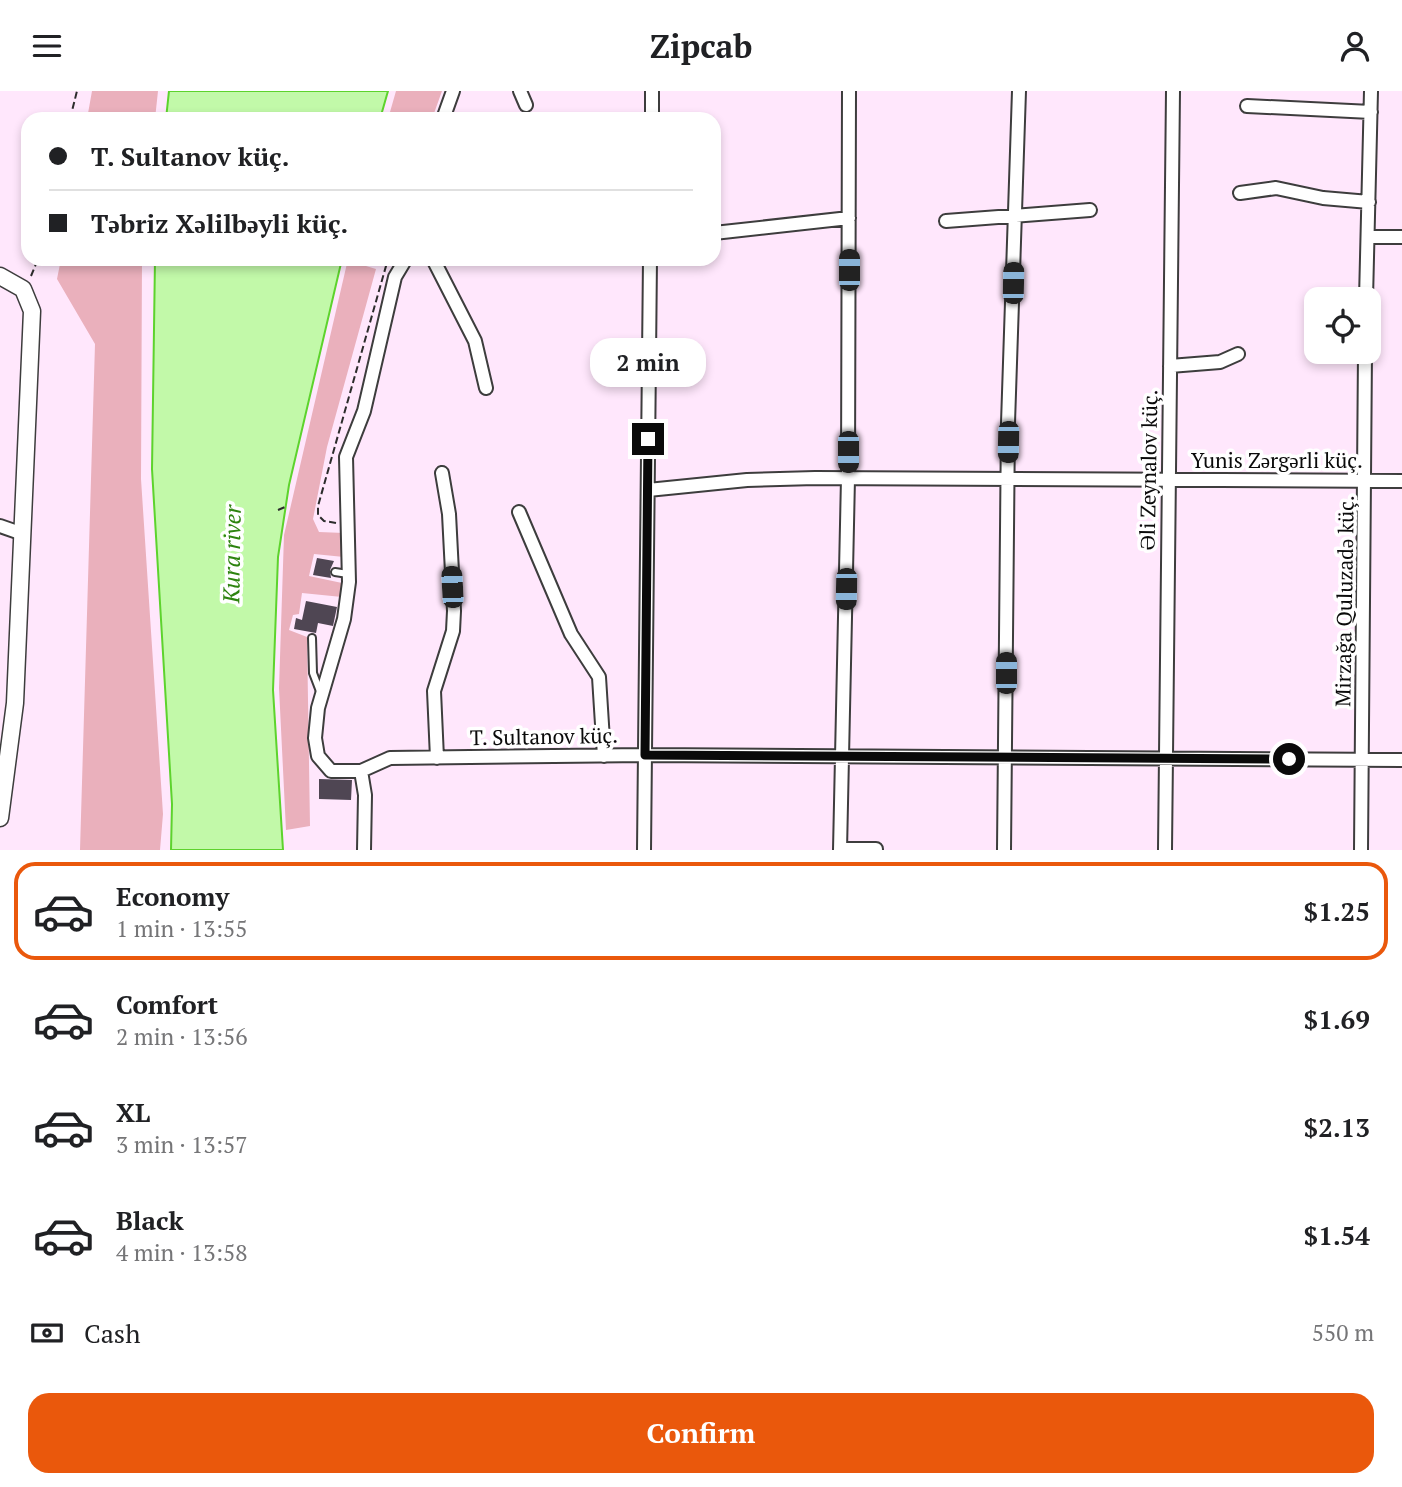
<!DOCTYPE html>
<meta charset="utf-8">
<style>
:root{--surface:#fff;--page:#f2f2f2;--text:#202124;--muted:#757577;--line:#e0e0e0;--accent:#ea580c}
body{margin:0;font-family:"PT Serif",serif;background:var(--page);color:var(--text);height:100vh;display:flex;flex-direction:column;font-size:26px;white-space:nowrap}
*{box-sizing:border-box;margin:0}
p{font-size:23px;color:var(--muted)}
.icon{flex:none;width:38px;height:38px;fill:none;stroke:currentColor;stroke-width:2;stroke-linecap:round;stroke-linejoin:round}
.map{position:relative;height:759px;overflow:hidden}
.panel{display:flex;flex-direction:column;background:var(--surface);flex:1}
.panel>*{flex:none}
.guide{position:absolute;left:21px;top:21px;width:700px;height:154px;border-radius:21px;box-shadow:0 4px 10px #0003;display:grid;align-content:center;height:154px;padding:0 28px;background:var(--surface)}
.buttons{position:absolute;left:1304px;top:196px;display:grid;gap:14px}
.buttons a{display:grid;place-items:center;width:77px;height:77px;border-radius:14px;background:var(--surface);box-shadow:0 4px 10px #0003;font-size:35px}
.end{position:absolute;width:32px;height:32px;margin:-16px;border:9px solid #0a0a0a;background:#fff;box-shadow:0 0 0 4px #fff}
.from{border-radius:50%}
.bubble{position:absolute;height:49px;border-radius:21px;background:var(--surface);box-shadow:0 4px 10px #0003;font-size:23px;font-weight:700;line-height:49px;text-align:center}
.car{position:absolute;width:21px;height:42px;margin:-21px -10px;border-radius:9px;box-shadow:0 0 5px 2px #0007;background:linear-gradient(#222 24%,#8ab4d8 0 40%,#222 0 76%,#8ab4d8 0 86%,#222 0)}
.guide b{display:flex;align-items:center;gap:24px;height:66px;font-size:26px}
.guide b+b{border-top:2px solid var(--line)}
.guide i{width:18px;height:18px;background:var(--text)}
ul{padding:12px 0 0;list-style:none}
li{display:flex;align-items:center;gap:21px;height:98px;margin:0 14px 10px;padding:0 14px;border:4px solid transparent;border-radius:21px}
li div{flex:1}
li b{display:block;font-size:26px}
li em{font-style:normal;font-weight:700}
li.selected{border-color:var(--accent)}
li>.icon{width:63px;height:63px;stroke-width:1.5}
.pay{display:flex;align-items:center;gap:18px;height:77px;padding:0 28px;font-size:26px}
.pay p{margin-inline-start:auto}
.cta{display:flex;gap:14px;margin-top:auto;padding:14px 28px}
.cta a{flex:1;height:80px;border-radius:21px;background:var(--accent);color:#fff;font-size:28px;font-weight:700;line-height:80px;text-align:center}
header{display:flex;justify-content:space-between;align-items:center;height:91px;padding:0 28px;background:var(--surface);font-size:32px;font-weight:700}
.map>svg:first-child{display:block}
.green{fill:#eab0bc}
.water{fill:#c2f9a9;stroke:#5dd32d;stroke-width:2}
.building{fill:#4f4653}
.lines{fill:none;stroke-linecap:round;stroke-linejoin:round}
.service-casing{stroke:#3d3d3d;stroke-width:10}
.minor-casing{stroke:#3d3d3d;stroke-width:16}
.tertiary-casing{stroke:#3d3d3d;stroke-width:19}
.path{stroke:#2c2c2c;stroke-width:2;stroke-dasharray:7 3.5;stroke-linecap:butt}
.service{stroke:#fff;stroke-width:6}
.minor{stroke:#fff;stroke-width:12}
.tertiary{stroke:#fff;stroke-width:16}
.route{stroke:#0a0a0a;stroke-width:9}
.labels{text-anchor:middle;stroke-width:7;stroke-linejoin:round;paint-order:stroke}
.street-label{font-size:21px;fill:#0a0a0a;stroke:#fff}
.water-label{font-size:23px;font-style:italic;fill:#2d830f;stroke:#fff}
</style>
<header><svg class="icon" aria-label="menu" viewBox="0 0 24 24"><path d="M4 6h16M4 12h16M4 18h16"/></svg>Zipcab<svg class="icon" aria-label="person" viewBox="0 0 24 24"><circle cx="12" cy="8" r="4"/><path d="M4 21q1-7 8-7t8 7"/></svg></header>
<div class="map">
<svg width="1402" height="759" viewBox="0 0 1402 759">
<rect width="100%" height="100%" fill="#ffe7fc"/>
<!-- green -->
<path class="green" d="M92,0h66l-3,28h-68z
M396,0h46l-10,28h-44z
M61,168h81l-1,220 22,335 -3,36h-80l15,-506 -38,-65z
M348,168h16l2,7 10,3 -49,178 -14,72 6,13 25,1v24l-30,-3 -5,22 33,7v14l-40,-4 -3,21 -6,1 -4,15 18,7 3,189 -24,4 -7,-142 5,-153z"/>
<!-- water -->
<path class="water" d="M169,0h219l-8,28h-214z
M155,168h187l-53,226 -11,72 -5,133 10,160h-112l1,-46 -20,-335z"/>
<!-- building -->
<path class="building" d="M317,467l17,3 -4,9 1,8 -18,-3z
M306,510l31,6 -4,19 -15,-3 -2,10 -22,-4 2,-11 6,2z
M319,688l33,1 -1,20 -32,-1z"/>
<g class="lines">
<!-- service casing -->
<g class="service-casing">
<path id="service" d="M335,481l13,2
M312,547l1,35 8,21"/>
</g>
<!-- minor casing -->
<g class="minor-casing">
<path id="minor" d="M520,0l6,14
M1247,15l124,6
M443,28l10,-28
M652,28v-28
M1240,102l36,-5 47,10 46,4
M946,130l144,-11
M714,142l135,-15
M1368,146h34
M401,168l3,3 -9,15 -31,134 -18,46 3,125 -5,37 -26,89 -3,30 3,18 13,15h30l29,-13 255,-3 757,5
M433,168l42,82 11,47
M1366,208l5,-208
M1170,275l50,-4 18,-8
M648,399l99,-10 68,-2 587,3
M519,421l52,122 28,43 5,79
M0,435l23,8
M437,667l-3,-67 19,-60 1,-20 -5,-97 -7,-41
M361,680l4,24 -1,55
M840,758h36
M644,759l6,-591
M840,759l8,-372 1,-387
M1004,759l4,-427 11,-332
M1165,759l8,-759
M1361,759l4,-498"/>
</g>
<!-- tertiary casing -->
<g class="tertiary-casing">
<path id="tertiary" d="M0,185l23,13 9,22 -17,392 -15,115"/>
</g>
<!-- path -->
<path class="path" d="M70,28l7,-28
M31,185l7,-17
M278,419l7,-3
M336,432l-12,-2 -6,-6v-9l70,-247"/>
<!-- service -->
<use href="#service" class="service"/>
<!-- minor -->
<use href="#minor" class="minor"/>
<!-- tertiary -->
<use href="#tertiary" class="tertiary"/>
</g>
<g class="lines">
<!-- route -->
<path class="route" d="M648,348l-3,316 644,4"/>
</g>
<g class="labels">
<!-- street labels -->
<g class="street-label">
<text x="1277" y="377">Yunis Zərgərli küç.</text>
<text transform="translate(1149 379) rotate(-89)" y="7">Əli Zeynalov küç.</text>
<text transform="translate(1345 510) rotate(-89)" y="7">Mirzağa Quluzadə küç.</text>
<text transform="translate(544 646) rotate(-1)" y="7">T. Sultanov küç.</text>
</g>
<!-- water labels -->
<g class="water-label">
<text transform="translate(232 463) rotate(-89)" y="8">Kura river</text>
</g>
</g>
</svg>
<div class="buttons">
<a><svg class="icon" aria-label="locate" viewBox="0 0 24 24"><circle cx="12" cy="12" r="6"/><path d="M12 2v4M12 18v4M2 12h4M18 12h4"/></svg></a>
</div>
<i class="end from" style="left:1289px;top:668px"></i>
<i class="end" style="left:648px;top:348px"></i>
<div class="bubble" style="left:590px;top:247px;width:116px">2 min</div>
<i class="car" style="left:849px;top:179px;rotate:0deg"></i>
<i class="car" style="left:1013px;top:192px;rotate:1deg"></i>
<i class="car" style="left:1008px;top:351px;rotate:181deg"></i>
<i class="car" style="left:848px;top:361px;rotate:180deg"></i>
<i class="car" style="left:452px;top:496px;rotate:357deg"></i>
<i class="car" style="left:846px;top:498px;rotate:181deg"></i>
<i class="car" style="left:1006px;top:582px;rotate:0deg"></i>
<div class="guide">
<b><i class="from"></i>T. Sultanov küç.</b>
<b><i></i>Təbriz Xəlilbəyli küç.</b>
</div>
</div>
<section class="panel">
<ul>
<li class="selected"><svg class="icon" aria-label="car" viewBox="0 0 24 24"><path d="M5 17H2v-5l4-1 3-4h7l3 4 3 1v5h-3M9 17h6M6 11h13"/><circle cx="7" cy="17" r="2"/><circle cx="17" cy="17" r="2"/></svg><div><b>Economy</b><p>1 min · 13:55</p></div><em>$1.25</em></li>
<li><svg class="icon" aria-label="car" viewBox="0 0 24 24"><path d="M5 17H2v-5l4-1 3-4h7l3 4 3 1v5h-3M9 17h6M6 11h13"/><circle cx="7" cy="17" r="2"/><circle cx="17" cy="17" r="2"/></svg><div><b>Comfort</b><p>2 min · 13:56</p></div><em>$1.69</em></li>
<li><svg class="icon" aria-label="car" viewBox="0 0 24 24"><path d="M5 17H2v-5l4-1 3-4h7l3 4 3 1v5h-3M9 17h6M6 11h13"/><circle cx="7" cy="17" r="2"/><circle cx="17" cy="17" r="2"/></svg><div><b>XL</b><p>3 min · 13:57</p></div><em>$2.13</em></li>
<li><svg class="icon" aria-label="car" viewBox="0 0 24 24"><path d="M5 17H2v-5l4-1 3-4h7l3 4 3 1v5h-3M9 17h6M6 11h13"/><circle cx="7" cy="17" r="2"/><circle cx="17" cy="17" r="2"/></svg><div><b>Black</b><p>4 min · 13:58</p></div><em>$1.54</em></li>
</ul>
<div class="pay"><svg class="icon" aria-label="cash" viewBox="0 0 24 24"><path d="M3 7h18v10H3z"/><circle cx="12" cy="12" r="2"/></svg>Cash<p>550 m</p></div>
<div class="cta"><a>Confirm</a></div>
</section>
